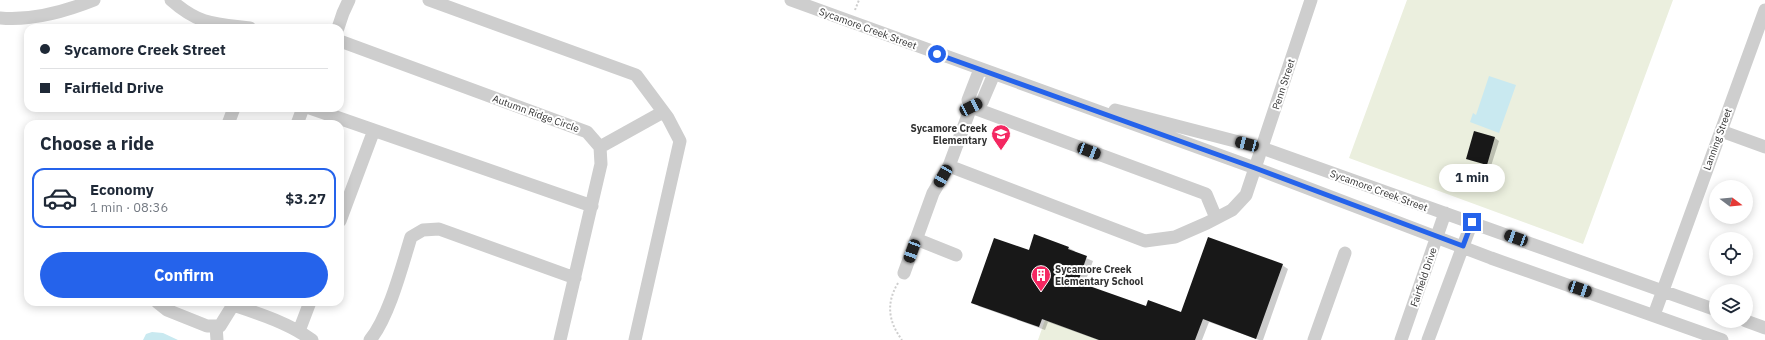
<!DOCTYPE html>
<meta charset="utf-8">
<style>
:root{--surface:#fff;--page:#f2f2f3;--text:#1f2937;--muted:#747a83;--line:#e0e1e3;--accent:#2563eb}
body{margin:0;font-family:"IBM Plex Sans",sans-serif;background:var(--page);color:var(--text);height:100vh;display:flex;flex-direction:column;font-size:15px;white-space:nowrap}
*{box-sizing:border-box;margin:0}
p{font-size:13px;color:var(--muted)}
.icon{flex:none;width:22px;height:22px;fill:none;stroke:currentColor;stroke-width:2;stroke-linecap:round;stroke-linejoin:round}
.map{position:relative;flex:1;overflow:hidden}
.details{position:absolute;left:24px;top:120px;width:320px;height:186px;display:flex;flex-direction:column;background:var(--surface);border-radius:12px;box-shadow:0 2px 10px #0003}
.details>*{flex:none}
.guide{position:absolute;left:24px;top:24px;width:320px;height:88px;border-radius:12px;box-shadow:0 2px 10px #0003;display:grid;align-content:center;height:88px;padding:0 16px;background:var(--surface)}
.needle{width:26px;rotate:106deg}
.controls{position:absolute;left:1709px;top:180px;display:grid;gap:8px}
.controls a{display:grid;place-items:center;width:44px;height:44px;border-radius:50%;background:var(--surface);box-shadow:0 2px 10px #0003;font-size:20px}
.end{position:absolute;width:18px;height:18px;margin:-9px;border:5px solid #2563eb;background:#fff;box-shadow:0 0 0 2px #fff}
.from{border-radius:50%}
.bubble{position:absolute;height:28px;border-radius:14px;background:var(--surface);box-shadow:0 2px 10px #0003;font-size:13px;font-weight:800;line-height:28px;text-align:center}
.car{position:absolute;width:12px;height:24px;margin:-12px -6px;border-radius:5px;box-shadow:0 0 3px 1px #0007;background:linear-gradient(#222 24%,#8ab4d8 0 40%,#222 0 76%,#8ab4d8 0 86%,#222 0)}
.guide b{display:flex;align-items:center;gap:14px;height:38px;font-size:15px}
.guide b+b{border-top:1px solid var(--line)}
.guide i{width:10px;height:10px;background:var(--text)}
ul{padding:0;list-style:none}
li{display:flex;align-items:center;gap:12px;height:60px;margin:0 8px 6px;padding:0 8px;border:2px solid transparent;border-radius:12px}
li div{flex:1}
li b{display:block;font-size:15px}
li em{font-style:normal;font-weight:800}
li.selected{border-color:var(--accent)}
li>.icon{width:36px;height:36px;stroke-width:1.5}
h2{padding:0 16px;font-size:18px;line-height:48px}
.primary-button{display:flex;gap:8px;margin-top:auto;padding:8px 16px}
.primary-button a{flex:1;height:46px;border-radius:24px;background:var(--accent);color:#fff;font-size:16px;font-weight:800;line-height:46px;text-align:center}
.map>svg:first-child{display:block}
.green{fill:#ebefde}
.water{fill:#c9e9f0}
.shadow{fill:#0003}
.building{fill:#181818}
.lines{fill:none;stroke-linecap:round;stroke-linejoin:round}
.path{stroke:#cecece;stroke-width:2;stroke-dasharray:2 2;stroke-linecap:butt}
.minor{stroke:#cecece;stroke-width:13}
.route{stroke:#2563eb;stroke-width:5}
.labels{text-anchor:middle;stroke-width:4;stroke-linejoin:round;paint-order:stroke}
.street-label{font-size:10px;fill:#313131;stroke:#fff}
.poi-label{font-size:10px;font-weight:bold;fill:#313131;stroke:#fff;text-anchor:end}
</style>
<div class="map">
<svg width="1765" height="340" viewBox="0 0 1765 340">
<rect width="100%" height="100%" fill="#fff"/>
<!-- green -->
<path class="green" d="M1407,0h266l-90,244 -234,-86z
M1045,320l54,20h-61z"/>
<!-- water -->
<path class="water" d="M1489,76l27,9 -17,48 -29,-11 3,-9 3,2z
M152,332l11,1 15,7h-35l3,-6z"/>
<!-- shadow -->
<path class="shadow" d="M1495,138l4,3 -8,25 -24,-8z
M1035,235l34,13 6,3 -1,2 19,8 -9,24 63,22 35,6 100,-48 6,4 -25,71h-4l-50,-18 -7,18h-104l-50,-18 -3,8 -67,-24 51,-55z"/>
<!-- building -->
<path class="building" d="M1474,131l21,6 -8,28 -21,-6z
M1034,234l35,13 -1,2 19,7 -9,26 68,24 2,-6 33,12 27,-75 75,27 -27,75 -53,-20 -8,21h-96l-57,-21 -3,8 -68,-24 23,-65 35,12z"/>
<g class="lines">
<!-- path -->
<path class="path" d="M855,10l4,-10
M898,283c-12,20 -10,38 4,57"/>
<!-- minor -->
<path class="minor" d="M171,0c28,25 44,24 79,28
M429,0l207,75 32,43 12,23 -45,199
M791,0l464,168 236,90 231,82
M0,18c32,3 64,-6 94,-18
M338,28l5,-15 6,-13
M340,41l247,91 13,15 1,17 -41,176
M980,69l-12,31 3,7 235,87 10,24
M994,74l-12,28 -11,5 -22,59 196,75 30,-4 32,-14 25,-13 14,-15 65,-195
M310,108l282,98
M1115,110l147,38 454,162
M228,124l6,-16
M297,124l6,-16
M1721,131l44,16
M600,147l63,-35
M340,221l34,-91
M916,239l40,16
M904,273l29,-80 16,-27
M157,302l10,8 40,16h13l13,-21
M234,302l-1,3c27,9 55,18 79,35
M1654,315l111,-305
M1746,321l19,7
M216,326l1,14
M299,331l11,-29
M370,340c19,-23 32,-74 41,-103l12,-7 16,-1 136,49
M1314,340l31,-87
M1401,340l44,-127
M1428,340l44,-118"/>
</g>
<g class="lines">
<!-- route -->
<path class="route" d="M937,54l318,114 208,78 9,-24"/>
</g>
<!-- icons -->
<defs>
<g id="school-pin" transform="scale(1)"><path d="M0 17L-7.5 6A9.5 9.5 0 1 1 7.5 6Z" fill="#f42761" stroke="#fff"/><path d="M0-5L7-2L0 1L-7-2ZM-4 1L0 2.5L4 1V4Q0 6-4 4Z" fill="#fff"/></g>
<g id="building-pin" transform="scale(1)"><path d="M0 17L-7.5 6A9.5 9.5 0 1 1 7.5 6Z" fill="#f42761" stroke="#fff"/><path d="M-4-6H4V6H1V3H-1V6H-4ZM-2.5-4.3h1.7v1.8h-1.7ZM.8-4.3h1.7v1.8H.8ZM-2.5-1h1.7V.8h-1.7ZM.8-1h1.7V.8H.8Z" fill="#fff"/></g>
</defs>
<g fill-rule="evenodd">
<use href="#school-pin" x="1001" y="134"/>
<use href="#building-pin" x="1041" y="275"/>
</g>
<g class="labels">
<!-- street labels -->
<g class="street-label">
<text transform="translate(868 28) rotate(20)" y="4">Sycamore Creek Street</text>
<text transform="translate(1283 84) rotate(-72)" y="4">Penn Street</text>
<text transform="translate(536 113) rotate(20)" y="4">Autumn Ridge Circle</text>
<text transform="translate(1717 139) rotate(-70)" y="4">Lanning Street</text>
<text transform="translate(1379 190) rotate(20)" y="4">Sycamore Creek Street</text>
<text transform="translate(1423 277) rotate(-71)" y="4">Fairfield Drive</text>
</g>
<!-- poi labels -->
<g class="poi-label">
<text x="987" y="132">Sycamore Creek<tspan x="987" dy="12">Elementary</tspan></text>
<text x="1055" y="273" text-anchor="start">Sycamore Creek<tspan x="1055" dy="12">Elementary School</tspan></text>
</g>
</g>
</svg>
<div class="controls">
<a><svg class="needle" viewBox="-14 -14 28 28"><path d="M0-13l5 13h-10z" fill="#e53935"/><path d="M0 13l5-13h-10z" fill="#747a83"/></svg></a>
<a><svg class="icon" aria-label="locate" viewBox="0 0 24 24"><circle cx="12" cy="12" r="6"/><path d="M12 2v4M12 18v4M2 12h4M18 12h4"/></svg></a>
<a><svg class="icon" aria-label="layers" viewBox="0 0 24 24"><path d="M12 4l9 5-9 5-9-5zM3 14l9 5 9-5"/></svg></a>
</div>
<i class="end from" style="left:937px;top:54px"></i>
<i class="end" style="left:1472px;top:222px"></i>
<div class="bubble" style="left:1439px;top:164px;width:66px">1 min</div>
<i class="car" style="left:971px;top:107px;rotate:63deg"></i>
<i class="car" style="left:1247px;top:144px;rotate:285deg"></i>
<i class="car" style="left:1089px;top:151px;rotate:111deg"></i>
<i class="car" style="left:943px;top:176px;rotate:210deg"></i>
<i class="car" style="left:1516px;top:238px;rotate:290deg"></i>
<i class="car" style="left:912px;top:251px;rotate:200deg"></i>
<i class="car" style="left:1580px;top:289px;rotate:109deg"></i>
<div class="guide">
<b><i class="from"></i>Sycamore Creek Street</b>
<b><i></i>Fairfield Drive</b>
</div>
<section class="details">
<h2>Choose a ride</h2>
<ul>
<li class="selected"><svg class="icon" aria-label="car" viewBox="0 0 24 24"><path d="M5 17H2v-5l4-1 3-4h7l3 4 3 1v5h-3M9 17h6M6 11h13"/><circle cx="7" cy="17" r="2"/><circle cx="17" cy="17" r="2"/></svg><div><b>Economy</b><p>1 min · 08:36</p></div><em>$3.27</em></li>
</ul>
<div class="primary-button"><a>Confirm</a></div>
</section>
</div>
